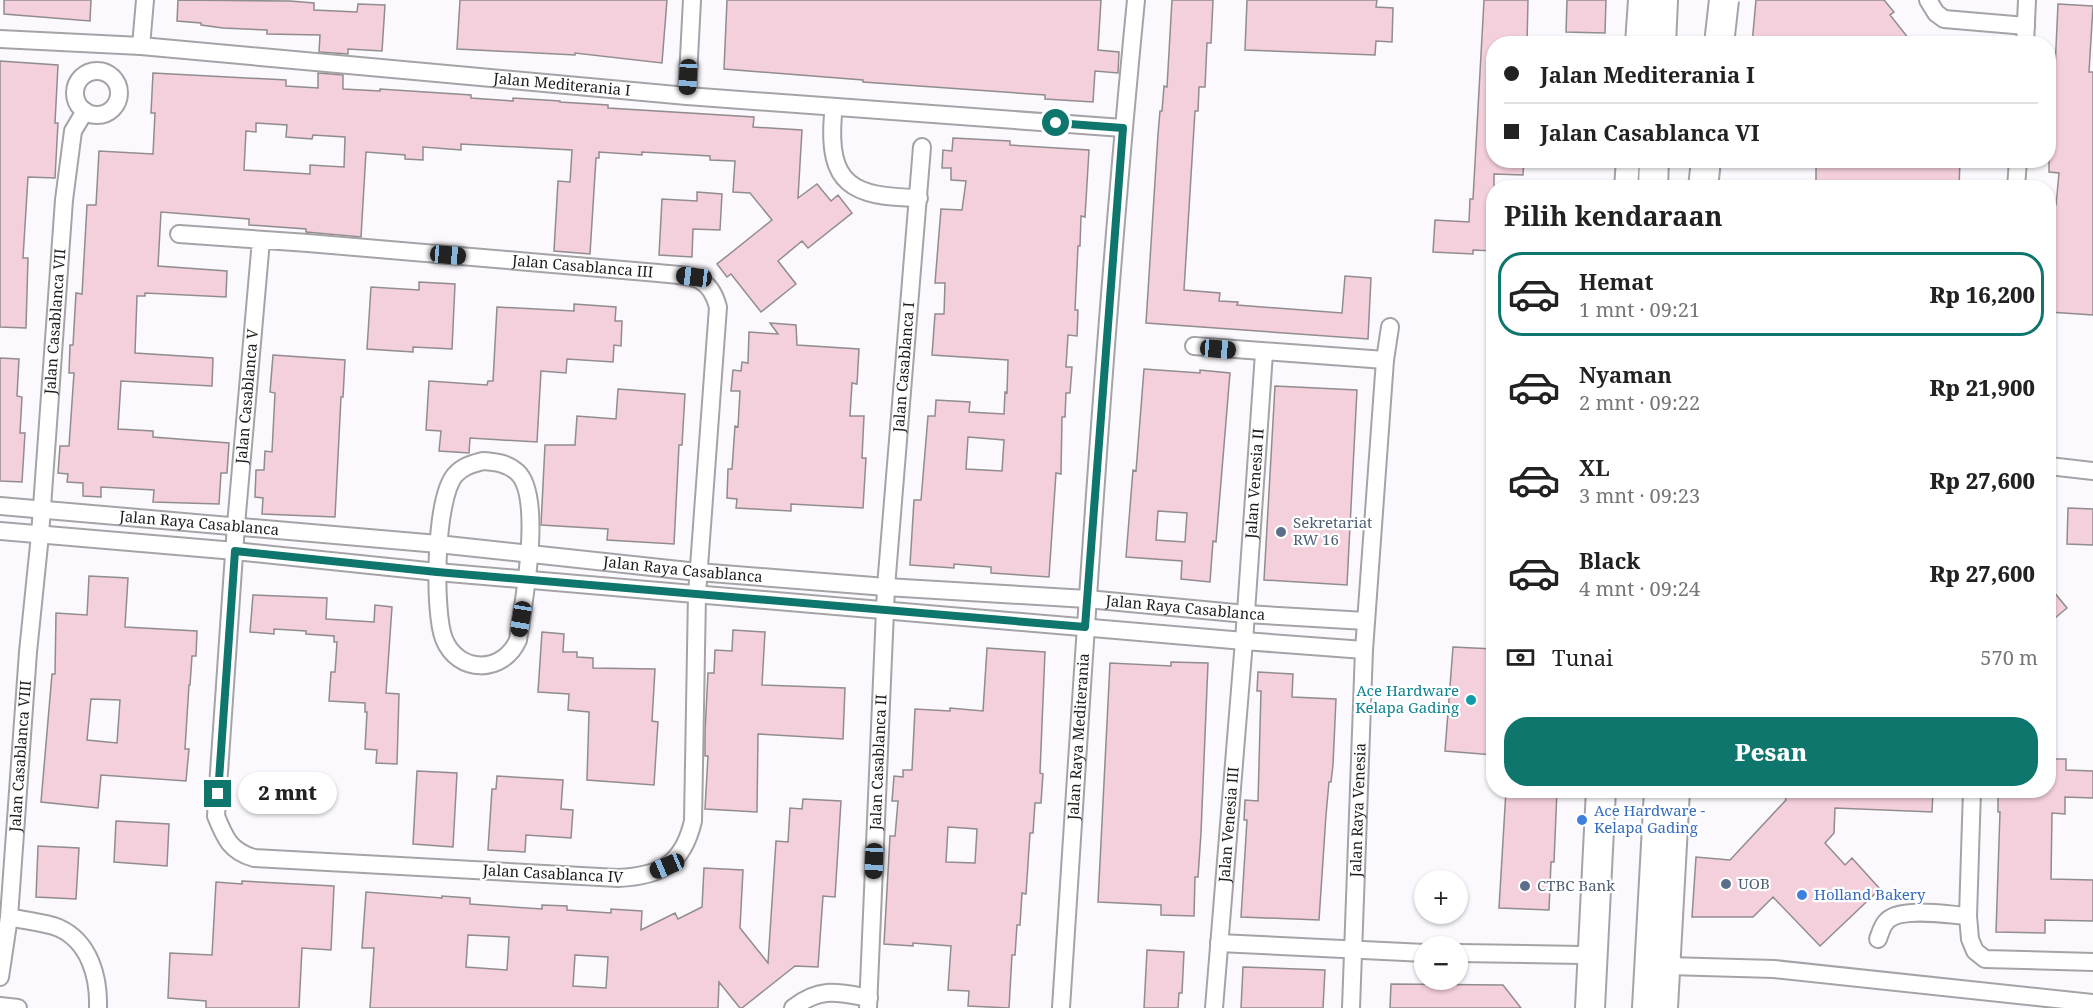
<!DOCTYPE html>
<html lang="id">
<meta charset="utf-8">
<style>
:root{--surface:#fff;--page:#f2f2f2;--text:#222;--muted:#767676;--line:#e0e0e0;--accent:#0f766e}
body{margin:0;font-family:"Noto Serif",serif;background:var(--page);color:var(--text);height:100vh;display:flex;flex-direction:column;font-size:22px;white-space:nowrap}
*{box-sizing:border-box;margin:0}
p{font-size:20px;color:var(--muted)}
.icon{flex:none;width:33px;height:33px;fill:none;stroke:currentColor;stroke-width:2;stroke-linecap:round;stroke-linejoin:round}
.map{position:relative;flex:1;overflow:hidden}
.details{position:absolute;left:1486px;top:180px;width:570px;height:618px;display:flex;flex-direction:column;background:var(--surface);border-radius:24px;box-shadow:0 2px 4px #0004}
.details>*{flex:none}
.top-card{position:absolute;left:1486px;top:36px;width:570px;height:132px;border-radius:24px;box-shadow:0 2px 4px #0004;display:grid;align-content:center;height:132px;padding:0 18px;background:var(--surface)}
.tools{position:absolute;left:1414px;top:870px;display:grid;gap:12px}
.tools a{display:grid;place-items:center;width:54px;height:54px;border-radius:50%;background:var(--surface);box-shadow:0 2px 4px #0004;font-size:30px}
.end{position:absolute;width:27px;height:27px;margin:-14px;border:8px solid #0f766e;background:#fff;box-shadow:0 0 0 3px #fff}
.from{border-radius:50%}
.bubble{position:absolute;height:42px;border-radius:21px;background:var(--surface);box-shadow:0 2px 4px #0004;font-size:20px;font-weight:800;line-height:42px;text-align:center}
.car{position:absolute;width:18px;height:36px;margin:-18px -9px;border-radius:8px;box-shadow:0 0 4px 2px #0007;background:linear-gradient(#222 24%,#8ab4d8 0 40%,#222 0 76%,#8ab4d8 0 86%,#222 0)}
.top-card b{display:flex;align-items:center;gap:21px;height:57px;font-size:22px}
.top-card b+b{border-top:2px solid var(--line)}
.top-card i{width:15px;height:15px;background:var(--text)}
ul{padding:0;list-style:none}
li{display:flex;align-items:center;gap:18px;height:84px;margin:0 12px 9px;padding:0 6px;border:3px solid transparent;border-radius:24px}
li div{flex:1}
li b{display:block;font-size:22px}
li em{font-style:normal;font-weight:800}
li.on{border-color:var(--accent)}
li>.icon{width:54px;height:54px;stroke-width:1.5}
h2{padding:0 18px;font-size:27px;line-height:72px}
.pay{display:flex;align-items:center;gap:15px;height:66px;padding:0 18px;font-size:22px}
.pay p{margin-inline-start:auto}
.button{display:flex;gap:12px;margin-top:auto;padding:12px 18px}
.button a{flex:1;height:69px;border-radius:24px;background:var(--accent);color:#fff;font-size:24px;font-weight:800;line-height:69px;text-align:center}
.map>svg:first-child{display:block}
.building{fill:#f4cfdc;stroke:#918c8e;stroke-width:1.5;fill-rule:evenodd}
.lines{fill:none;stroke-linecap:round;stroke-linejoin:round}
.street-casing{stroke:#a5a3a7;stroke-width:20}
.secondary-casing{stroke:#a5a3a7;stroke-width:26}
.highway-casing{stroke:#a5a3a7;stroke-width:32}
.street{stroke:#fff;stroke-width:16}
.secondary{stroke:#fff;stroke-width:22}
.highway{stroke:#fff;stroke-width:28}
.highway-bridge-casing{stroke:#a5a3a7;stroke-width:32;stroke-linecap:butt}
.highway-bridge{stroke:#fff;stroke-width:28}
.route{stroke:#0f766e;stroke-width:8}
.service-dot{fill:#5c6f8a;stroke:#fff;stroke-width:2}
.culture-dot{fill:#0f9aa8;stroke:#fff;stroke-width:2}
.shop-dot{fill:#3f7fe0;stroke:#fff;stroke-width:2}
.labels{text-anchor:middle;stroke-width:4.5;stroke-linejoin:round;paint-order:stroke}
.street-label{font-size:15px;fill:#1e1d1e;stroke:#fff}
.service-label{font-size:15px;fill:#4e5e75;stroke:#fff;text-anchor:start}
.culture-label{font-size:15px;fill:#0d838f;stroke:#fff;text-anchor:end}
.shop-label{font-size:15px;fill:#366cbe;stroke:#fff;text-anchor:start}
</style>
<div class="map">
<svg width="2093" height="1008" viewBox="0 0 2093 1008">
<rect width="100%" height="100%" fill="#fbf9fd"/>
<!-- building -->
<path class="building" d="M4,0h87l-1,21 -86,-7z
M178,0l112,1 24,2v7l43,2 1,-8 27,1 -3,46 -34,-2v5l-29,-2 1,-17 -53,-1v-4l-44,-2 -22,-3v-2l-24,-2z
M460,0h207l-5,63 -87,-10v2l-118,-6z
M727,0h374l-3,50 21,2 -1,21 -23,-2 -2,31 -48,-3v-4l-182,-13v-2l-139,-11z
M1172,0h41l-2,43h-4l-2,44h-6l-1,24h-3l-11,179 36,3 -1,8 19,1 -1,3 105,8 3,-37 26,2 -3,61 -222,-16 12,-189 2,-23h2l2,-25 3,1z
M1247,0h130l-1,7 17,1 -1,34 -16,-1 -1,14 -130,-5z
M1484,0h44l-1,44h-33v116h30l-1,15 -29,-1v77l-21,-1v4l-40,-2 2,-32 34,2 1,-23h3z
M1567,0h39l-1,33 -39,-1z
M1756,0h128l10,12 -4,3 23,29h-161z
M2058,4l35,2 -4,66h4v243l-44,-3 1,-108 6,1 3,-32 -10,-1v-82l5,1z
M0,61l58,4 -3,58h3l-3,55 -27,-1 -5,81h5l-2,70 -26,-1z
M153,73l133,7v6l32,2v-15l25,2v14l37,2v-2l91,6v3l42,3v-3l47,3v1l48,3v3l146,9 -1,10 49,3 -4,68 19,-14 14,17 7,-6 14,18 -44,35 -6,-7 -24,20 18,23 -35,28 -30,-38 -4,3 -10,-13 55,-44 -22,-27 -17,-1 2,-31 -25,-1v-4l-68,-4v3l-43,-3v6h-3l-6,96 -36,-3 4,-70 12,1 2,-32 -111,-6v6l-38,-3v13l-18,-1v-4l-39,-3 -5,85 -55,-5v-3l-57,-4v-6l-88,-7 -3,54 69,5 -1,26 -81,-4v3h-8l-2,57 78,5 -1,28 -91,-5 -3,48 35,2v6l76,6 -2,30h-6l-2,31 -66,-2 1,-12 -53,-3v10l-18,-1v-13l-16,-1 1,-8 -10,-1 2,-27h9l5,-73h-5l1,-28h3l3,-52 6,1 5,-89h9l3,-54 54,3 2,-41h-4zM256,123l31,2 -1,12 26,2 1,-4 32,2 -1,30 -34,-2v9l-66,-4 2,-39 10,1z
M953,138l57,3v4l79,5 -4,67 -4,-1 -1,30h-2l-3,64h3l-1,26 -9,-1 -2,32h6l-2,26h-4l-1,24h-3l-1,57 -5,-1 -7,104 -58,-4v-6l-37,-3v4l-44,-3 4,-65h7l7,-84h7l1,-16 34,2 -1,10 35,2 1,-22 2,1 1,-33 -76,-5 3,-41h9l1,-31h-10l6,-74 21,1 4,-29 -15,-1v-12h-9l1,-18 9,1zM968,437l36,3 -2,31 -36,-2z
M1816,160h144l-1,28h-143z
M697,192l25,2 -2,36 -27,-1 -1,28 -33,-2 3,-56 35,2z
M419,282l36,2 -3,65 -39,-2v5l-46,-3 4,-62 48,3z
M574,304l42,3 -1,14h7l-1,25 -7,-1 -1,17 -46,-3 -1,14 -25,-2 -4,71 -67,-4 -1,15 -30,-2 2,-20 -15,-1 3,-49 58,4 1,-4h5l4,-74 77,4z
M770,323l26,2 1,20 62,4 -2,35 -5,-1 -2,33h14l-2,42h4l-3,50 -72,-4v7l-55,-3 1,-9 -10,-1 1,-29h4l3,-43 3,1 2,-36h-9l2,-21 8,1 1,-9 6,1 1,-31 29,2z
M273,355l72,5 -2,37h-2l-6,120 -73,-3 1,-16 -8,-1 1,-27h8l1,-19 7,1 3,-59 -5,-1z
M0,358l19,1 -2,37 5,1 -2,36h5l-3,49 -22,-1z
M1144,369l56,4v-3l30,3 -14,169 -3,-1 -3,41 -29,-3 1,-18 -56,-4 7,-87 3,1zM1158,511l29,2 -2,29 -29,-2z
M1275,386l82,4 -10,195 -83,-5z
M618,389l67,5 -3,51h-3l-5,99 -67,-4 1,-11 -67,-4 4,-80h30l2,-29 39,3z
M2068,508l25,1v36l-26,-1z
M89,576l39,2 -3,49 72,4 -1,25h-4l-2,29h-1l-4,64h4l-3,32 -85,-6 -3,33 -57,-6 11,-128h3l1,-61 31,2zM91,699l29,1 -3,43 -30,-3z
M2049,586l18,22 -18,15z
M253,595l74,3 -1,21 48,3 1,-17 17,2 -6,86 13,1 -2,70 -21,-1 1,-13 -12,-1 2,-37h-2v-9l-36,-2 2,-29h4l2,-30h-3v-6l-28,-2v-3l-32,-2v5l-24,-2z
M733,630l32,2 -3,53 83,3 -2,51 -85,-5 -1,78 -52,-3 3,-53h-3v-24l3,-59h6l1,-23 17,1z
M542,632l22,2 -1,18h14v5l16,1v10l62,1 -3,52 6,1 -4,63 -67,-5 2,-68 -21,-2 1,-16 -31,-2z
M1453,647l41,2v106l-49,-4z
M987,648l58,4 -5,121 3,1 -2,29h-6l-2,30h-3l-4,61 -4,-1 -2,32h-3l-2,30h-3l-3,53 -41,-2 1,-15 -21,-1 3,-44 -38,-3v3l-29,-2 6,-108h5l3,-35h-6l2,-25 9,1v-7h9l3,-61 35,2v-3l33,3zM948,827l29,2 -2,34 -29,-1z
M1171,662l37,1 -7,170 -3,44h-3l-1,39 -33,-1v-10l-63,-3 12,-239 61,3z
M1258,672l35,2 -1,23 44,2 -3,66 -2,17h-2l-3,33 -7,105 -78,-3 6,-97h-3l1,-20 13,1 3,-110h-4z
M2049,759h17v11l27,1v27l-28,-1v17l-13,-1 -1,66 42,1v41l-48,-1v13l-49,-1 4,-120h-2v-22h51z
M417,771l40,2 -4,74 -40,-3z
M497,776l66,4 -2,29 12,1 -2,28 -45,-3 -1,17 -37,-2 4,-61h4z
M1506,790h51l-3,72h-3l-2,48 -50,-2z
M1783,790h150l-1,22 -97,-4 -1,25 -9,10 20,22 7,-7 28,31 -60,57 -47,-49 -20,20h-61l4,-60 34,3 56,-60z
M803,799l38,2 -6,96 -12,-1 -5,71 -23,-1 -53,42h-2l-21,-26 -1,26h-348l4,-60h-12l4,-56 76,6v-2l28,2v6l72,5v-4l25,1v4l44,3v-4l31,2 -1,19 34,-17 3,6 24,-12 2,-39 39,2 -3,58 28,35 8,-122 12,1 2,-34 12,1zM468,935l41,2 -2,33 -41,-3zM575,955l33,2 -2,31 -33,-2z
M116,821l53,3 -2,42 -53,-4z
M38,846l41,2 -3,51 -40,-2z
M242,881l92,5 -3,64 -29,-2 -3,60h-93v-7l-38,-3 2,-45 42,2 4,-73 26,2z
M1147,950l37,2 -2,41h-3l-1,15h-34z
M1243,967l82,3 -2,38h-82z
M1391,984l112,1 18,23h-131z"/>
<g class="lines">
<!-- street casing -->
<g class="street-casing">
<g id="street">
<path d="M1928,0l8,13 8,6 82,7"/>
<path id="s1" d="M0,39l141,7 546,50 436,32"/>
<path d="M2025,44l2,-44"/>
<path d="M141,46l4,-46"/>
<circle cx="97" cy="93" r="22"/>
<path d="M687,96l5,-96"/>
<path d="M833,114c-6,71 19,83 86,84"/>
<path d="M2016,188l2,-28"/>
<path id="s2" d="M179,234l129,9 350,30c30,3 51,0 60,34l-21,287 -4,227c-10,43 -32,55 -75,57l-364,-20c-24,-7 -29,-20 -38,-42l20,-291 25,-285"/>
<path d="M1194,346l191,14"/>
<path d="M483,461c13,1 24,2 34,11 27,24 6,133 1,168 -15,34 -60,34 -74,-1 -11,-28 -9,-141 11,-164 8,-9 17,-11 28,-14z"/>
<path d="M2049,466l44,5"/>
<path id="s3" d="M0,506l438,38 260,28 188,15 201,12 159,15 120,7"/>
<path d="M0,531l235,20 202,21 807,69 120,9"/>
<path d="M1972,790l-4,126 2,23 5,12 10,8 108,3"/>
<path d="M9,917c16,4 35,5 50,11 31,14 40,50 39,80"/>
<path d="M1878,939c2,-5 4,-13 8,-17 12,-16 63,-7 82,-6"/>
<path d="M1219,943l206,10"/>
<path d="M1458,953l124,2"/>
<path d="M1668,966l106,3 319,34"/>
<path id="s4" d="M0,977l9,-60 19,-265 12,-117 24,-335 9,-69 12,-20"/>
<path d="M0,1006l18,2"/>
<path d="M793,1008c27,-21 44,-16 76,-10"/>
<path id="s5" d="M868,1008l18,-421 36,-440"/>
<path id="s6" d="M1061,1008c22,-336 42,-673 75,-1008"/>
<path id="s7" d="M1214,1008l30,-367 20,-288"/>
<path id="s8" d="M1351,1008l13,-358 21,-290 5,-33"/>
</g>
</g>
<!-- secondary casing -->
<g class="secondary-casing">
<path id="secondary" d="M1637,44l3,-44
M1626,188l2,-28
M1666,1008l12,-218"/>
</g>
<!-- highway casing -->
<g class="highway-casing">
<path id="highway" d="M1661,44l2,-44
M1653,188l1,-28
M1703,188l3,-28
M1590,1008l11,-218
M1647,1008l12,-218"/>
</g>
<!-- street -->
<use href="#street" class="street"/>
<!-- secondary -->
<use href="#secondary" class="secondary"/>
<!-- highway -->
<use href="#highway" class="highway"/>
<!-- highway-bridge casing -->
<g class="highway-bridge-casing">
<path id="highway-bridge" d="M1719,44l5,-44"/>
</g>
<!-- highway-bridge -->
<use href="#highway-bridge" class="highway-bridge"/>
</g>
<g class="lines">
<!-- route -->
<path class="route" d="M218,794l17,-243 202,21 648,55 38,-499 -67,-5"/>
</g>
<!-- markers -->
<g class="service-dot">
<circle cx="1281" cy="532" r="6"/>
<circle cx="1726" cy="884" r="6"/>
<circle cx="1525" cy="886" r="6"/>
</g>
<circle class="culture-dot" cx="1471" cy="700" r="6"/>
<g class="shop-dot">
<circle cx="1582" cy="820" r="6"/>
<circle cx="1802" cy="895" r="6"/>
</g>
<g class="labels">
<!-- street labels -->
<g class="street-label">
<text dy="5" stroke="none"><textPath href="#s1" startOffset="564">Jalan Mediterania I</textPath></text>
<text dy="5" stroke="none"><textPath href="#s2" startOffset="405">Jalan Casablanca III</textPath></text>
<text dy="5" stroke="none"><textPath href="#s4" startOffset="658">Jalan Casablanca VII</textPath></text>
<text dy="5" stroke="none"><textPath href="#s5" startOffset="642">Jalan Casablanca I</textPath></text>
<text dy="5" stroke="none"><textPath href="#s2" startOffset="2020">Jalan Casablanca V</textPath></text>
<text dy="5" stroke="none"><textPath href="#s7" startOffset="526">Jalan Venesia II</textPath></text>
<text dy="5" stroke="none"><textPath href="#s3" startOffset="200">Jalan Raya Casablanca</textPath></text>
<text dy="5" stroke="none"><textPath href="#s3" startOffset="686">Jalan Raya Casablanca</textPath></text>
<text dy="5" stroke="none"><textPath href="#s3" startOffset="1190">Jalan Raya Casablanca</textPath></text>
<text dy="5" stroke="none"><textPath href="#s6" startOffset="272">Jalan Raya Mediterania</textPath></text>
<text dy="5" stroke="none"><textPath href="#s4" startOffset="222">Jalan Casablanca VIII</textPath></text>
<text dy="5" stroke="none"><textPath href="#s5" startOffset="246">Jalan Casablanca II</textPath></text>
<text dy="5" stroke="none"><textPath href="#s8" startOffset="198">Jalan Raya Venesia</textPath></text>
<text dy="5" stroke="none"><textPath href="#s7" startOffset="184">Jalan Venesia III</textPath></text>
<text transform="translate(553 874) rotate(3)" y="5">Jalan Casablanca IV</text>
</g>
<!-- service labels -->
<g class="service-label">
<text x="1293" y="528">Sekretariat<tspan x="1293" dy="17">RW 16</tspan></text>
<text x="1738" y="889">UOB</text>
<text x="1537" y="891">CTBC Bank</text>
</g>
<!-- culture labels -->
<g class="culture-label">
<text x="1459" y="696">Ace Hardware<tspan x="1459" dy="17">Kelapa Gading</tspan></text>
</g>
<!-- shop labels -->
<g class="shop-label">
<text x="1594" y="816">Ace Hardware -<tspan x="1594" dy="17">Kelapa Gading</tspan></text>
<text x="1814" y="900">Holland Bakery</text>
</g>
</g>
</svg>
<div class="tools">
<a>+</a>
<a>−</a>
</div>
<i class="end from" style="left:1056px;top:123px"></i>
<i class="end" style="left:218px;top:794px"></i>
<div class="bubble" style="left:238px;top:772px;width:99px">2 mnt</div>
<i class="car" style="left:688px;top:77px;rotate:183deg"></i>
<i class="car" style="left:448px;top:255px;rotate:95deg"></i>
<i class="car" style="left:694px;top:277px;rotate:277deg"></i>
<i class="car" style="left:1218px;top:349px;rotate:95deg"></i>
<i class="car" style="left:521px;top:619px;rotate:189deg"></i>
<i class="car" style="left:874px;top:861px;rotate:182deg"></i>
<i class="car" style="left:667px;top:866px;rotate:247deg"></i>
<div class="top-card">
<b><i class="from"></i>Jalan Mediterania I</b>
<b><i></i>Jalan Casablanca VI</b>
</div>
<section class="details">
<h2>Pilih kendaraan</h2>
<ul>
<li class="on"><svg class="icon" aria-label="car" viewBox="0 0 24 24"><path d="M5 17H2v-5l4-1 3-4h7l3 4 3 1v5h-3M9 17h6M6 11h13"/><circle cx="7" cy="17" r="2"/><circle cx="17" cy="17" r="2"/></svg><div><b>Hemat</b><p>1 mnt · 09:21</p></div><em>Rp 16,200</em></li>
<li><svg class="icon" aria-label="car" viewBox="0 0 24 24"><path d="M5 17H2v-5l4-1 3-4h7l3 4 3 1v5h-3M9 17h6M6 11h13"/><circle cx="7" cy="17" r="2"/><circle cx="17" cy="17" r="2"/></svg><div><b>Nyaman</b><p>2 mnt · 09:22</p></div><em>Rp 21,900</em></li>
<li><svg class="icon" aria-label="car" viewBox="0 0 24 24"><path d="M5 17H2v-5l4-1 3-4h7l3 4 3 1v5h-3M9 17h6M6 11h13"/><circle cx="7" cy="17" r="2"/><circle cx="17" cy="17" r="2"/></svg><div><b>XL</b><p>3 mnt · 09:23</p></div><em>Rp 27,600</em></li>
<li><svg class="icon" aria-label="car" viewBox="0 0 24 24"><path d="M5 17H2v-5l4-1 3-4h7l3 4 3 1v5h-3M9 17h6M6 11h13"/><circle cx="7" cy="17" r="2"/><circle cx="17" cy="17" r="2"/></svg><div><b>Black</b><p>4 mnt · 09:24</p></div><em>Rp 27,600</em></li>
</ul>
<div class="pay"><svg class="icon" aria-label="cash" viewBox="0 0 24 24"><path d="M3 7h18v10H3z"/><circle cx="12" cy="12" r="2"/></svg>Tunai<p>570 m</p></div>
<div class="button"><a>Pesan</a></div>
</section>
</div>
